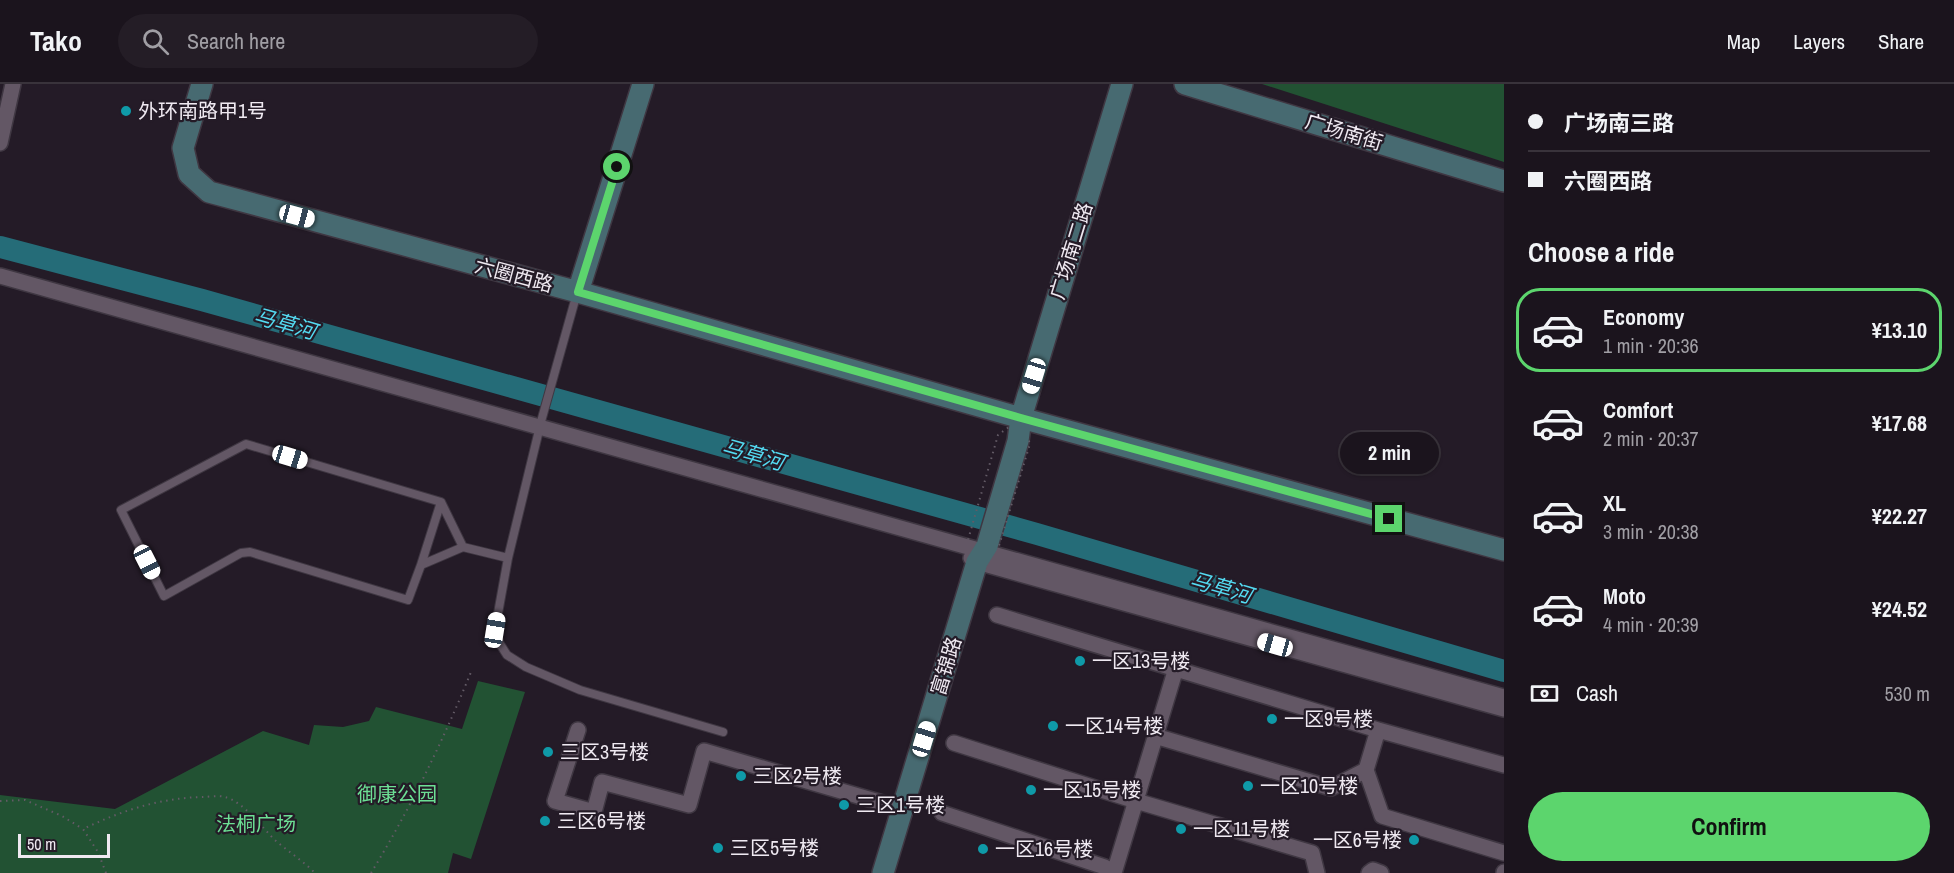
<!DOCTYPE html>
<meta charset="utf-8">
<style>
:root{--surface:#1b141d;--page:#241d26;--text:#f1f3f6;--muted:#a09ea4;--line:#39333b;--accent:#5cd56d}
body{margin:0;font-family:"Archivo Narrow","Noto Sans SC",sans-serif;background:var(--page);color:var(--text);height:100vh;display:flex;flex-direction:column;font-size:22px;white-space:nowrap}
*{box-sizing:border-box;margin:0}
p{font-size:20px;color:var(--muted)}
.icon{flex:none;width:33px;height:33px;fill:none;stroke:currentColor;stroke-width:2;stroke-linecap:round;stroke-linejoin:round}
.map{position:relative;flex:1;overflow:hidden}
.sheet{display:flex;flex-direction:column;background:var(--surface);width:450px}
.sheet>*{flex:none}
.guide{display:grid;align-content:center;height:132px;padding:0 24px;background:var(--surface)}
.scale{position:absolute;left:18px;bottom:15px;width:92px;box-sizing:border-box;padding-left:6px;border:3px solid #efe9f1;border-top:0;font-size:16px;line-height:21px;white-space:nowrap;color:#efe9f1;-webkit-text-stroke:4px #241b27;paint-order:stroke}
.end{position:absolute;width:27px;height:27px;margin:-14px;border:8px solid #5cd56d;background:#111;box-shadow:0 0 0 3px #111}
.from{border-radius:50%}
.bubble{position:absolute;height:42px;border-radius:21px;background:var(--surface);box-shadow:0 2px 4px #0004,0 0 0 2px var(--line);font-size:20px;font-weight:800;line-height:42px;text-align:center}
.car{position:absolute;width:18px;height:36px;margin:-18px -9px;border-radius:8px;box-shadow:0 0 4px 2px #0007;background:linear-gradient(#fff 24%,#345 0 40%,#fff 0 76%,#345 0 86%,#fff 0)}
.guide b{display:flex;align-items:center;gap:21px;height:57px;font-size:22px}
.guide b+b{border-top:2px solid var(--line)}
.guide i{width:15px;height:15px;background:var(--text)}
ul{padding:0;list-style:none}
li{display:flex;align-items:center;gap:18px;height:84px;margin:0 12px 9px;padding:0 12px;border:3px solid transparent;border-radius:24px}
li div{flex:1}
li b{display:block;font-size:22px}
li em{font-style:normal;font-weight:800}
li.active{border-color:var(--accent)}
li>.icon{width:54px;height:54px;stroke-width:1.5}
h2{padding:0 24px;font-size:27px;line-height:72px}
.pay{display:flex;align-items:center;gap:15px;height:66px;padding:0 24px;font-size:22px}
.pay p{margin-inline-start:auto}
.primary-button{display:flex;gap:12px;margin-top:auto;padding:12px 24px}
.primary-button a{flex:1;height:69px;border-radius:36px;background:var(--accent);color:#111;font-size:24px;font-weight:800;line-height:69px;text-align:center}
header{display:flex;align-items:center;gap:36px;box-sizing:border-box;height:84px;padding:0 30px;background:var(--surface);border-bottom:2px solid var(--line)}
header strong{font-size:28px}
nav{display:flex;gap:33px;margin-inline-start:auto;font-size:21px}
.search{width:420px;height:54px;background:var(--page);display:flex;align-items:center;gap:15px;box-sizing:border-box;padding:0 21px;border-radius:33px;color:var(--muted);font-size:22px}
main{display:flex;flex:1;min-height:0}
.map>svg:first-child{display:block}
.green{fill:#225233}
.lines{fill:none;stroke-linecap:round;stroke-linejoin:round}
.river{stroke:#256c78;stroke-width:22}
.lane-casing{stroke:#3f3742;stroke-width:10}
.street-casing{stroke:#3f3742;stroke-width:18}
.secondary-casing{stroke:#3f3742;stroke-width:24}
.path{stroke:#635b66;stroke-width:2;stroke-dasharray:1.5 4.5;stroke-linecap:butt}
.lane{stroke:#635765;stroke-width:8}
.street{stroke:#635765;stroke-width:15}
.secondary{stroke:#476a71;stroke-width:21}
.route{stroke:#5cd56d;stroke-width:8}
.culture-dot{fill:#0f9aa8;stroke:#241b27;stroke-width:2}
.labels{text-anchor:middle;stroke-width:4.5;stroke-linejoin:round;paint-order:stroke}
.poi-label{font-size:20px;fill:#efe9f1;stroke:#241b27;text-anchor:start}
.street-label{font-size:20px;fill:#efe9f1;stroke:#241b27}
.park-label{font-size:20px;fill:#6cdf94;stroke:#241b27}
.water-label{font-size:21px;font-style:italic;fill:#54dbf2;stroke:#241b27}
</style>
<header>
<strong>Tako</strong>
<div class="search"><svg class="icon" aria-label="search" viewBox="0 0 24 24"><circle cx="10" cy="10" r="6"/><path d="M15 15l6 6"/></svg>Search here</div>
<nav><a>Map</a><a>Layers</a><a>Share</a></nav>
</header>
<main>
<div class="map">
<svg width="1504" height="789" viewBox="0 0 1504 789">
<rect width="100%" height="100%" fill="#241b27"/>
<!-- green -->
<path class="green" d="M1262,0h242v78z
M478,597l47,11 -54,167 -18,-6 -5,20h-448v-78l115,14 148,-78 46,14 5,-20 29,2 26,-6 7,-14 86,22z"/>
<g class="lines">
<!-- river -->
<path class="river" d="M0,163l202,53 835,234 467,137"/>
<!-- lane casing -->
<g class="lane-casing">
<path id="lane" d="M577,209l-35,125 -34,140 -13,72 5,14 7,11 19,12 54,23 143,42
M463,463l-42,18 -13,35 -158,-48 -9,1 -77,43 -43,-86 125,-66 195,58 22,45 45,11
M421,481l20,-63"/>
</g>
<!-- street casing -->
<g class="street-casing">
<path id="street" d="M0,59l13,-59
M0,192l1504,421
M971,474l6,4 527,147
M997,531l381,115 126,35
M578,646l-23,71 39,11 8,-30 87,23 15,-54 199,58
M1378,646l-12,40 16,46 122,37
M1155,652l176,52 35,-18
M954,659l182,58 176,52 5,20
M942,729l163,54 2,6
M1114,789l63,-208
M1369,789l4,-3 8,3
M1504,789v-1"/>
</g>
<!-- secondary casing -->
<g class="secondary-casing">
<path id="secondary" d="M202,0l-19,64 6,26 20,18 369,100 443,126 483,132
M1185,0l319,97
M578,208l65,-208
M883,789l94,-311 10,-16 31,-105 3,-23 101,-334"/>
</g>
<!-- path -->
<path class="path" d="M1021,334l9,26 -32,105 -21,13 -9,-22 30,-105z
M0,717l25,-1 37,16 21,13
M106,789l-8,-21 -15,-23c38,-18 76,-31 119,-32 7,0 16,-2 23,0 18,4 38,32 51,44 13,11 27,20 39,32
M371,789c39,-64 72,-132 100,-201"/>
<!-- lane -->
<use href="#lane" class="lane"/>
<!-- street -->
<use href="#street" class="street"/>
<!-- secondary -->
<use href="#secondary" class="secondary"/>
</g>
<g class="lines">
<!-- route -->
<path class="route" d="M617,83l-39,125 443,126 368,101"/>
</g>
<!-- markers -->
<g class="culture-dot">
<circle cx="126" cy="27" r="6"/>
<circle cx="1080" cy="577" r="6"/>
<circle cx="1272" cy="635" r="6"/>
<circle cx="1053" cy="642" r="6"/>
<circle cx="548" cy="668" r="6"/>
<circle cx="741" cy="692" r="6"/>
<circle cx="1248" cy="702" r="6"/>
<circle cx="1031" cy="706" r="6"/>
<circle cx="844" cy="721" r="6"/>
<circle cx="545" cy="737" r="6"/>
<circle cx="1181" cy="745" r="6"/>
<circle cx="1414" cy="756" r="6"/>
<circle cx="718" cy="764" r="6"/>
<circle cx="983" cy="765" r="6"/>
</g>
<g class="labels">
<!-- poi labels -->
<g class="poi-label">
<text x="138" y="34">外环南路甲1号</text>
<text x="1092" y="584">一区13号楼</text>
<text x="1284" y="642">一区9号楼</text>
<text x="1065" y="649">一区14号楼</text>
<text x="560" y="675">三区3号楼</text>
<text x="753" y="699">三区2号楼</text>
<text x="1260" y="709">一区10号楼</text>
<text x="1043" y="713">一区15号楼</text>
<text x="856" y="728">三区1号楼</text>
<text x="557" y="744">三区6号楼</text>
<text x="1193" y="752">一区11号楼</text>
<text x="1402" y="763" text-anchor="end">一区6号楼</text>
<text x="730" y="771">三区5号楼</text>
<text x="995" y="772">一区16号楼</text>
</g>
<!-- street labels -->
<g class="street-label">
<text transform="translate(1344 48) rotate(17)" y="7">广场南街</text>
<text transform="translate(1071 167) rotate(-73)" y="7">广场南二路</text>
<text transform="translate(514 191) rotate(15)" y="7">六圈西路</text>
<text transform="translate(946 582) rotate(-73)" y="7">富锦路</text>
</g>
<!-- park labels -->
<g class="park-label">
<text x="397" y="717">御康公园</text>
<text x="256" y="747">法桐广场</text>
</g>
<!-- water labels -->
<g class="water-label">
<text transform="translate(285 240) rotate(16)" y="7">马草河</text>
<text transform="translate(753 371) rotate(16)" y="7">马草河</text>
<text transform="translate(1221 504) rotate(16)" y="7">马草河</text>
</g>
</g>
</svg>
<div class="scale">50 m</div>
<i class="end from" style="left:617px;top:83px"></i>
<i class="end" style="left:1389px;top:435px"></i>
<div class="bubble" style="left:1340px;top:348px;width:99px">2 min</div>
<i class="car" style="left:297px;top:132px;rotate:105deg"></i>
<i class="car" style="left:1034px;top:292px;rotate:197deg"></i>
<i class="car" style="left:290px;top:373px;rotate:107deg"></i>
<i class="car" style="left:147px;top:478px;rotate:153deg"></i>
<i class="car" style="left:495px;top:546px;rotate:9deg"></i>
<i class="car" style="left:1275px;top:561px;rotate:286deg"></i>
<i class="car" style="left:924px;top:655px;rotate:17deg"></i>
</div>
<section class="sheet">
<div class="guide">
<b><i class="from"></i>广场南三路</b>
<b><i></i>六圈西路</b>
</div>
<h2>Choose a ride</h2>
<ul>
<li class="active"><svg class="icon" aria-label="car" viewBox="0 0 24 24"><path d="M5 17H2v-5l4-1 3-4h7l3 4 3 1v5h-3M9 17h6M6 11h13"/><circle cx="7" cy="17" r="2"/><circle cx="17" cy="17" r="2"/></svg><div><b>Economy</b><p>1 min · 20:36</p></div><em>¥13.10</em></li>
<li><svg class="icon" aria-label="car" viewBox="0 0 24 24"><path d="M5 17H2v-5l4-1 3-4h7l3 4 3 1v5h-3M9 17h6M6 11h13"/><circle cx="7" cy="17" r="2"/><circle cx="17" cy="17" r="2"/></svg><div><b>Comfort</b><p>2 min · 20:37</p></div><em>¥17.68</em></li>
<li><svg class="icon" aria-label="car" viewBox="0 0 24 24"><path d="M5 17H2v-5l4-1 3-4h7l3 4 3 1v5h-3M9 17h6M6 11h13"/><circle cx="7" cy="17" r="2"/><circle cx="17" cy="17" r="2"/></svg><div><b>XL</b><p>3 min · 20:38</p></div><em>¥22.27</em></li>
<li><svg class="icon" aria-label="car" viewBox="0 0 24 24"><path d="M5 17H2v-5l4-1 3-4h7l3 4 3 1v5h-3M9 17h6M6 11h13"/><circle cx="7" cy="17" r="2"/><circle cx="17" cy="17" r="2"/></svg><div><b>Moto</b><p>4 min · 20:39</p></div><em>¥24.52</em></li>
</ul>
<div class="pay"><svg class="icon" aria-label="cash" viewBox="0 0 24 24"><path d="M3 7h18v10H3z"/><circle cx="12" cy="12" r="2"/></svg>Cash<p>530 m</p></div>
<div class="primary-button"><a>Confirm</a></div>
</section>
</main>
